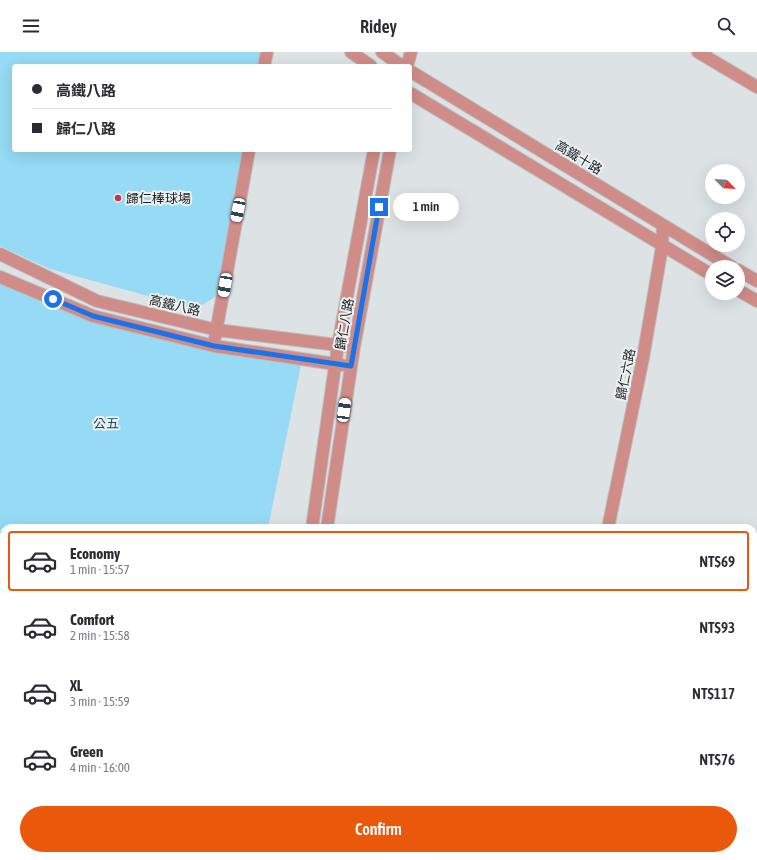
<!DOCTYPE html>
<meta charset="utf-8">
<style>
:root{--surface:#fff;--page:#f7f7f7;--text:#2b2b33;--muted:#7c7c81;--line:#e1e1e2;--accent:#ea580c}
body{margin:0;font-family:"Asap Condensed","Noto Sans TC",sans-serif;background:var(--page);color:var(--text);height:100vh;display:flex;flex-direction:column;font-size:15px;white-space:nowrap}
*{box-sizing:border-box;margin:0}
p{font-size:13px;color:var(--muted)}
.icon{flex:none;width:22px;height:22px;fill:none;stroke:currentColor;stroke-width:2;stroke-linecap:round;stroke-linejoin:round}
.map{position:relative;flex:1;overflow:hidden}
.drawer{position:absolute;left:0px;top:472px;width:757px;height:336px;display:flex;flex-direction:column;background:var(--surface);border-radius:12px 12px 0 0;box-shadow:0 4px 16px #0002}
.drawer>*{flex:none}
.hud{position:absolute;left:12px;top:12px;width:400px;height:88px;border-radius:4px;box-shadow:0 4px 16px #0002;display:grid;align-content:center;height:88px;padding:0 20px;background:var(--surface)}
.needle{width:26px;rotate:115deg}
.controls{position:absolute;left:705px;top:112px;display:grid;gap:8px}
.controls a{display:grid;place-items:center;width:40px;height:40px;border-radius:50%;background:var(--surface);box-shadow:0 4px 16px #0002;font-size:20px}
.end{position:absolute;width:18px;height:18px;margin:-9px;border:5px solid #1a73e8;background:#fff;box-shadow:0 0 0 2px #fff}
.from{border-radius:50%}
.bubble{position:absolute;height:28px;border-radius:14px;background:var(--surface);box-shadow:0 4px 16px #0002;font-size:13px;font-weight:600;line-height:28px;text-align:center}
.car{position:absolute;width:12px;height:24px;margin:-12px -6px;border-radius:5px;box-shadow:0 0 3px 1px #0007;background:linear-gradient(#fff 24%,#345 0 40%,#fff 0 76%,#345 0 86%,#fff 0)}
.hud b{display:flex;align-items:center;gap:14px;height:38px;font-size:15px}
.hud b+b{border-top:1px solid var(--line)}
.hud i{width:10px;height:10px;background:var(--text)}
ul{padding:7px 0 0;list-style:none}
li{display:flex;align-items:center;gap:12px;height:60px;margin:0 8px 6px;padding:0 12px;border:2px solid transparent;border-radius:4px}
li div{flex:1}
li b{display:block;font-size:15px}
li em{font-style:normal;font-weight:600}
li.current{border-color:var(--accent)}
li>.icon{width:36px;height:36px;stroke-width:1.5}
.action{display:flex;gap:8px;margin-top:auto;padding:8px 20px}
.action a{flex:1;height:46px;border-radius:24px;background:var(--accent);color:#fff;font-size:16px;font-weight:600;line-height:46px;text-align:center}
header{display:flex;justify-content:space-between;align-items:center;height:52px;padding:0 20px;background:var(--surface);font-size:18px;font-weight:600}
.map>svg:first-child{display:block}
.built{fill:#c8d6db}
.green{fill:#96daf5}
.lines{fill:none;stroke-linecap:round;stroke-linejoin:round}
.minor-casing{stroke:#bac0c2;stroke-width:14}
.minor{stroke:#cf8c88;stroke-width:12}
.route{stroke:#1a73e8;stroke-width:5}
.poi-dot{fill:#c73840;stroke:#ebf0f2;stroke-width:1.5}
.labels{text-anchor:middle;stroke-width:4;stroke-linejoin:round;paint-order:stroke}
.street-label{font-size:13px;fill:#1d1f20;stroke:#ebf0f2}
.poi-label{font-size:13px;fill:#1d1f20;stroke:#ebf0f2;text-anchor:start}
.park-label{font-size:13px;fill:#164a5c;stroke:#ebf0f2}
</style>
<header><svg class="icon" aria-label="menu" viewBox="0 0 24 24"><path d="M4 6h16M4 12h16M4 18h16"/></svg>Ridey<svg class="icon" aria-label="search" viewBox="0 0 24 24"><circle cx="10" cy="10" r="6"/><path d="M15 15l6 6"/></svg></header>
<div class="map">
<svg width="757" height="808" viewBox="0 0 757 808">
<rect width="100%" height="100%" fill="#dde3e5"/>
<!-- built -->
<path class="built" d="M753,646l4,1v161h-160v-4h156z"/>
<!-- green -->
<path class="green" d="M0,0h263l-3,14h-246v84h230l-27,146 -22,13 -145,-40 -50,-23z
M0,225l57,27 245,56 -34,168h-264v28h-4z"/>
<g class="lines">
<!-- minor casing -->
<g class="minor-casing">
<path id="minor" d="M351,0l20,14
M382,0l20,14
M698,0l59,35
M264,14l3,-14
M407,14l4,-14
M410,19l322,196
M410,41l302,182
M0,202l97,47 120,29 128,16
M738,218l19,11
M0,225l93,39 121,30 128,19
M738,238l19,11
M215,286l34,-188
M312,476l26,-183 36,-195
M327,476l27,-181 36,-197
M608,476l35,-170 19,-111 1,-22
M0,553h4
M0,568l4,1
M753,604l4,1
M753,625l4,1
M295,808v-4
M310,808v-4
M578,808v-4"/>
</g>
<!-- minor -->
<use href="#minor" class="minor"/>
</g>
<g class="lines">
<!-- route -->
<path class="route" d="M53,247l40,17 121,30 137,20 28,-159"/>
</g>
<!-- markers -->
<circle class="poi-dot" cx="118" cy="146" r="4"/>
<g class="labels">
<!-- street labels -->
<g class="street-label">
<text transform="translate(579 105) rotate(31)" y="5">高鐵十路</text>
<text transform="translate(175 253) rotate(13)" y="5">高鐵八路</text>
<text transform="translate(344 272) rotate(-80)" y="5">歸仁八路</text>
<text transform="translate(625 322) rotate(-79)" y="5">歸仁六路</text>
</g>
<!-- poi labels -->
<g class="poi-label">
<text x="126" y="151">歸仁棒球場</text>
</g>
<!-- park labels -->
<g class="park-label">
<text x="106" y="376">公五</text>
</g>
</g>
</svg>
<div class="controls">
<a><svg class="needle" viewBox="-14 -14 28 28"><path d="M0-13l5 13h-10z" fill="#e53935"/><path d="M0 13l5-13h-10z" fill="#7c7c81"/></svg></a>
<a><svg class="icon" aria-label="locate" viewBox="0 0 24 24"><circle cx="12" cy="12" r="6"/><path d="M12 2v4M12 18v4M2 12h4M18 12h4"/></svg></a>
<a><svg class="icon" aria-label="layers" viewBox="0 0 24 24"><path d="M12 4l9 5-9 5-9-5zM3 14l9 5 9-5"/></svg></a>
</div>
<i class="end from" style="left:53px;top:247px"></i>
<i class="end" style="left:379px;top:155px"></i>
<div class="bubble" style="left:393px;top:141px;width:66px">1 min</div>
<i class="car" style="left:238px;top:158px;rotate:191deg"></i>
<i class="car" style="left:225px;top:233px;rotate:190deg"></i>
<i class="car" style="left:344px;top:358px;rotate:8deg"></i>
<div class="hud">
<b><i class="from"></i>高鐵八路</b>
<b><i></i>歸仁八路</b>
</div>
<section class="drawer">
<ul>
<li class="current"><svg class="icon" aria-label="car" viewBox="0 0 24 24"><path d="M5 17H2v-5l4-1 3-4h7l3 4 3 1v5h-3M9 17h6M6 11h13"/><circle cx="7" cy="17" r="2"/><circle cx="17" cy="17" r="2"/></svg><div><b>Economy</b><p>1 min · 15:57</p></div><em>NT$69</em></li>
<li><svg class="icon" aria-label="car" viewBox="0 0 24 24"><path d="M5 17H2v-5l4-1 3-4h7l3 4 3 1v5h-3M9 17h6M6 11h13"/><circle cx="7" cy="17" r="2"/><circle cx="17" cy="17" r="2"/></svg><div><b>Comfort</b><p>2 min · 15:58</p></div><em>NT$93</em></li>
<li><svg class="icon" aria-label="car" viewBox="0 0 24 24"><path d="M5 17H2v-5l4-1 3-4h7l3 4 3 1v5h-3M9 17h6M6 11h13"/><circle cx="7" cy="17" r="2"/><circle cx="17" cy="17" r="2"/></svg><div><b>XL</b><p>3 min · 15:59</p></div><em>NT$117</em></li>
<li><svg class="icon" aria-label="car" viewBox="0 0 24 24"><path d="M5 17H2v-5l4-1 3-4h7l3 4 3 1v5h-3M9 17h6M6 11h13"/><circle cx="7" cy="17" r="2"/><circle cx="17" cy="17" r="2"/></svg><div><b>Green</b><p>4 min · 16:00</p></div><em>NT$76</em></li>
</ul>
<div class="action"><a>Confirm</a></div>
</section>
</div>
